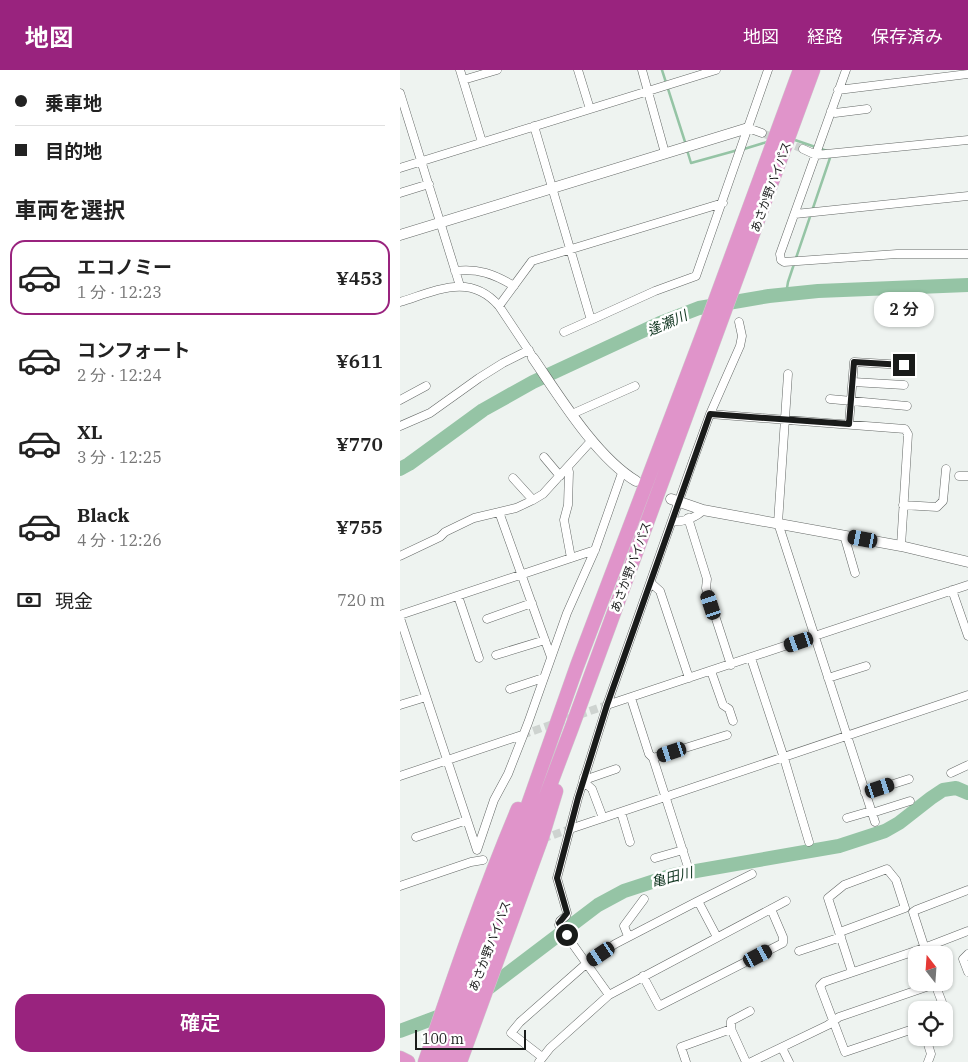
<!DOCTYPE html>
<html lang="ja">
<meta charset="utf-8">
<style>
:root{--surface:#fff;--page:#f6f6f6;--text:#222;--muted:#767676;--line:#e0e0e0;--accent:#99237e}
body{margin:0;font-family:"IBM Plex Serif","Noto Sans JP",serif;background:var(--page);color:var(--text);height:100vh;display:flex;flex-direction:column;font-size:19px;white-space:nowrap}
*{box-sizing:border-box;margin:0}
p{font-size:16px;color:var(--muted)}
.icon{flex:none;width:28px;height:28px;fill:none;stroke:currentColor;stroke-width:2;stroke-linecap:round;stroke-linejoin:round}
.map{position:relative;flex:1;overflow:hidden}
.drawer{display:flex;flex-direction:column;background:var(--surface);width:400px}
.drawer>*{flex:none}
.guide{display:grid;align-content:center;height:110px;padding:0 15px;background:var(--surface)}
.needle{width:32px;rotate:343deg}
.tools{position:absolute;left:508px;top:876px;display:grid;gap:10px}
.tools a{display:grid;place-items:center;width:45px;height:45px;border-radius:10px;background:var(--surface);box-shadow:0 1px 4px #0004;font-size:25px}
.scale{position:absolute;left:15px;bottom:12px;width:111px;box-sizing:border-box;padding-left:5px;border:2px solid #191b1a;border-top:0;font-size:14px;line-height:18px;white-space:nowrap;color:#191b1a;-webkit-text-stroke:4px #fff;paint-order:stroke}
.end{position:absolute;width:22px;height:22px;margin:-11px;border:6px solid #191b1a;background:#fff;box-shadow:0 0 0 2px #fff}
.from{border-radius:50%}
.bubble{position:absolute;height:35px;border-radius:15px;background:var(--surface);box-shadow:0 1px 4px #0004;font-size:16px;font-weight:600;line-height:35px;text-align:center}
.car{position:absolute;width:15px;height:30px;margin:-15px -8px;border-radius:6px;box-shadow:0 0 4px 1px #0007;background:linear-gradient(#222 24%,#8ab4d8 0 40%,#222 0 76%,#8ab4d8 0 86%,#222 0)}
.guide b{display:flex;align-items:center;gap:18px;height:48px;font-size:19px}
.guide b+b{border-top:1px solid var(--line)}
.guide i{width:12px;height:12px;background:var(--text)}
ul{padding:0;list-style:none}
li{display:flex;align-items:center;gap:15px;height:75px;margin:0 10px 8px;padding:0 5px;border:2px solid transparent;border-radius:15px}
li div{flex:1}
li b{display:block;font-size:19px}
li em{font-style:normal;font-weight:600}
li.selected{border-color:var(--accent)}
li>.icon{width:45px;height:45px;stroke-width:1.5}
h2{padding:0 15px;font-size:22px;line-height:60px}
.pay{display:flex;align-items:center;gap:12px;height:55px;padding:0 15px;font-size:19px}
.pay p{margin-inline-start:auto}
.cta{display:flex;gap:10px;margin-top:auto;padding:10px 15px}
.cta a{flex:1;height:58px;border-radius:15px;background:var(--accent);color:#fff;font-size:20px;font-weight:600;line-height:58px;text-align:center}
header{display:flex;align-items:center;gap:30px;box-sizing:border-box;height:70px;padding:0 25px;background:var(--accent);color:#fff}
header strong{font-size:24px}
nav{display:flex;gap:28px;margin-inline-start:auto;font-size:18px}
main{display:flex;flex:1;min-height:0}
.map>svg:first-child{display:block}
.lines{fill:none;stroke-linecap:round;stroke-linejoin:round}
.stream{stroke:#95c4a5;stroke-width:2.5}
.river{stroke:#95c4a5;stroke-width:14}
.minor-tunnel{stroke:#ced3d0;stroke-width:8;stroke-dasharray:8 4;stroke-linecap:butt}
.minor-casing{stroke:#646866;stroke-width:9}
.tertiary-casing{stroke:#646866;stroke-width:11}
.trunk-casing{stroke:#cccdcd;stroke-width:15}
.minor{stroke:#fff;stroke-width:8}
.tertiary{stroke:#fff;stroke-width:10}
.trunk{stroke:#e094ca;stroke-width:14}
.route{stroke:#191b1a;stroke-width:6}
.labels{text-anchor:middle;stroke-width:5;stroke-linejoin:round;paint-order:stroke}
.street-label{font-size:12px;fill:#191b1a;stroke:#fff}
.water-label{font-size:14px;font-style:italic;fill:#113621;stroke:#fff}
</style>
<header>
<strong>地図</strong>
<nav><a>地図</a><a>経路</a><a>保存済み</a></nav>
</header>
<main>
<section class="drawer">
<div class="guide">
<b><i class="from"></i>乗車地</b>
<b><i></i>目的地</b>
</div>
<h2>車両を選択</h2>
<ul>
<li class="selected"><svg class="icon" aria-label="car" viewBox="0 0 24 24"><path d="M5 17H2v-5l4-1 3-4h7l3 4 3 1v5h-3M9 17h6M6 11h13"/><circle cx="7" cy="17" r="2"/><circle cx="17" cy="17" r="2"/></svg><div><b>エコノミー</b><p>1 分 · 12:23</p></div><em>¥453</em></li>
<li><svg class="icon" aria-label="car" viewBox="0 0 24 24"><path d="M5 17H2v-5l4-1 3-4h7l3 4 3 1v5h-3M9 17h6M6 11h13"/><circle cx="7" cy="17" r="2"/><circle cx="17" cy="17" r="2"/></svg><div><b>コンフォート</b><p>2 分 · 12:24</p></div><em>¥611</em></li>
<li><svg class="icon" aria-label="car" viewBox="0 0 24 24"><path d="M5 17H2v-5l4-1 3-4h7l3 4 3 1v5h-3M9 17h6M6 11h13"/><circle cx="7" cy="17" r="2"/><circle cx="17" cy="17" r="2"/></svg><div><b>XL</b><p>3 分 · 12:25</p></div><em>¥770</em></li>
<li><svg class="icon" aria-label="car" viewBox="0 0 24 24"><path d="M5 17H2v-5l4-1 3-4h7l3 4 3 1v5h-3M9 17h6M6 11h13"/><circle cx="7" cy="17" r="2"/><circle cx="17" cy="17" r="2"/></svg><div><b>Black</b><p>4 分 · 12:26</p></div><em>¥755</em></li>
</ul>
<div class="pay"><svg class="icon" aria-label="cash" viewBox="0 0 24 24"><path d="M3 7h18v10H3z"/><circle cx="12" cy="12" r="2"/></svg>現金<p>720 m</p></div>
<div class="cta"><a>確定</a></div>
</section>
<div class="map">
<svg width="568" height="992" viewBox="0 0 568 992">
<rect width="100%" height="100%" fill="#eef3f0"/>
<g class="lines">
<!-- stream -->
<path class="stream" d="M262,0l24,75
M392,69l35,12
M344,79l23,-7
M287,80l4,13 47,-13
M396,188l35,-103
M386,224l2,-12 6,-18"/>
<!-- river -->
<path class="river" d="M0,399l9,-5 74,-54 50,-28 127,-59 39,-15 70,-12 49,-5 150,-6
M82,923l116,-88 26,-14 49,-16 166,-29 46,-15 14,-8 32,-25 12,-8 13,-2 12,5
M0,961l48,-18"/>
<!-- minor-tunnel -->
<path class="minor-tunnel" d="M362,63l41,16
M122,665l85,-30
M142,769l28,-10"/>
<!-- minor casing -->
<g class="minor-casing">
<path id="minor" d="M60,0l22,72
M178,0l12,39
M242,0l23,83
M446,0l-66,184 1,6 3,2 113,-8h71
M63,10l34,-10
M438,20l130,-16
M0,23l60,193
M431,41l4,2 32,-4
M134,56l57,194 64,-29 41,-15 72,-206
M348,58l14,5
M403,79l13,6 152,-15
M0,98l316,-98
M0,123l29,-9
M395,144l173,-18
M55,201c23,-3 39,3 59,15
M0,232c36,-11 70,-30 99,4l33,-45 191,-58
M99,236l32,48
M164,262l27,-12
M388,304l-10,149 97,299
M453,312l51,3
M430,329l77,7
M0,330l26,-14
M172,344l63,-28
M310,344l195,15 3,5 -7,112
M449,354l5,-62 50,3
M0,356l30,-13 49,-35 24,-15 26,-13
M144,387l16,19
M168,398l1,4 -1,33 -4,15 7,38
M559,406h9
M113,408l20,22
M503,435l34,2 6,-6 3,-32
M99,442l52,145
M288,448l19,61 -1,9 25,77
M273,451c8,2 25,-4 30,-11
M444,465l11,38
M0,486l40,-19 5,-5 29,-14 42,-10 17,-8 10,-6 49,-54
M251,513l9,8 29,87
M552,520l16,46
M58,526l21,62
M0,545l195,-65
M0,548l77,232 17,-50 14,-26 20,-51 39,-110 28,-63 27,-77
M87,549l45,-16
M96,585l49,-15
M351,588l33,100 25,84
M311,601l12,34 6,4 4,12
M428,608l38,-12
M110,619l33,-11
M231,628l18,56 4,4 34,106
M0,635l26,-8
M207,635l361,-120
M253,688l74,-23
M551,703l17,-8
M0,706l122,-41
M184,707l6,1 26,-9
M183,711l9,8 11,29
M465,723l44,-14
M221,742l9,30
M472,743l38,-12
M447,748l24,-7
M170,759l398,-134
M16,767l51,-17
M255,788l28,-8
M0,816l71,-24 12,-2
M298,831l54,-27
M440,862l65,-24 -9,-28 -9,-11 -43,16 -16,13 24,74
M228,866l-4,-10 20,-27
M399,881l42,-14
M568,884l-5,5 5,13
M527,885l-14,-43 3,-2 52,-20
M243,906l16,30 124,-63v-6l-12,-28
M535,914l10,26 -1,3
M209,925l-50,-70 1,-4 6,-5 1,-3 -10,-35 21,-80 29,-93 87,-247 16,-44 30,-68 2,-10 -3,-14
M516,958l-71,24 -25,-66 4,-4 100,-34 44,-17
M331,959v-8l19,-10
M526,968l5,16 -3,8
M382,978l7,14
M142,987l-31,-24 9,-11 67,-59 28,-19 83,-43 19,36
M139,992l11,-14 59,-53 177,-94
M286,992l-5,-15 50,-18 15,33
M351,992l77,-37 11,-8 96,-33v-2"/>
</g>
<!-- tertiary casing -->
<g class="tertiary-casing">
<path id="tertiary" d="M0,165l348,-107
M133,288c26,38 63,99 103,123
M271,429l32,11 198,36 67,16"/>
</g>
<!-- trunk casing -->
<g class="trunk-casing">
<path id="trunk" d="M0,988l8,4
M25,992c29,-85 58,-170 93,-253
M34,992l51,-135 92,-261 127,-335 96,-261
M46,992l126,-335 241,-657
M60,992l82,-225 14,-46"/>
</g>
<!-- minor -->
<use href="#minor" class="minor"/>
<!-- tertiary -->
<use href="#tertiary" class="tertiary"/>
<!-- trunk -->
<use href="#trunk" class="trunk"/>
</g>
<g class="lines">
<!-- route -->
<path class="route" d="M167,865l-8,-12 8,-10 -10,-35 21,-80 29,-93 103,-291 139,10 5,-62 50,3"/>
</g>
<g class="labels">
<!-- street labels -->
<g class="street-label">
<text transform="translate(371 117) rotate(-70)" y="4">あさか野バイパス</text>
<text transform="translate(231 497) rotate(-70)" y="4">あさか野バイパス</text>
<text transform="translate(90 876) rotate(-69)" y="4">あさか野バイパス</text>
</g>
<!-- water labels -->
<g class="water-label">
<text transform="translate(267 253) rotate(-24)" y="5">逢瀬川</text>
<text transform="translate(272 807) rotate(-14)" y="5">亀田川</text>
</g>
</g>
</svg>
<div class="tools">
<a><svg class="needle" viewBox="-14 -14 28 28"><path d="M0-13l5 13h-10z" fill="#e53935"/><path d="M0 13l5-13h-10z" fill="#767676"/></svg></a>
<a><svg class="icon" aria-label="locate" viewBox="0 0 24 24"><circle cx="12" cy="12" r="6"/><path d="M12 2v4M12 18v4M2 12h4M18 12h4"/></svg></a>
</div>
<div class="scale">100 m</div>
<i class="end from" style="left:167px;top:865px"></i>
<i class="end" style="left:504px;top:295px"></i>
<div class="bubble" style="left:474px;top:222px;width:60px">2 分</div>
<i class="car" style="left:463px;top:469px;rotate:281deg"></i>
<i class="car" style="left:311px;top:535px;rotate:342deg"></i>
<i class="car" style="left:399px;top:572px;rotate:251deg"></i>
<i class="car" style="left:272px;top:682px;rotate:252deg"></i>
<i class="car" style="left:480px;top:718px;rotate:72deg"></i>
<i class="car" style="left:201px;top:884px;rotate:236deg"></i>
<i class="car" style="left:358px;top:886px;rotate:62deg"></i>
</div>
</main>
